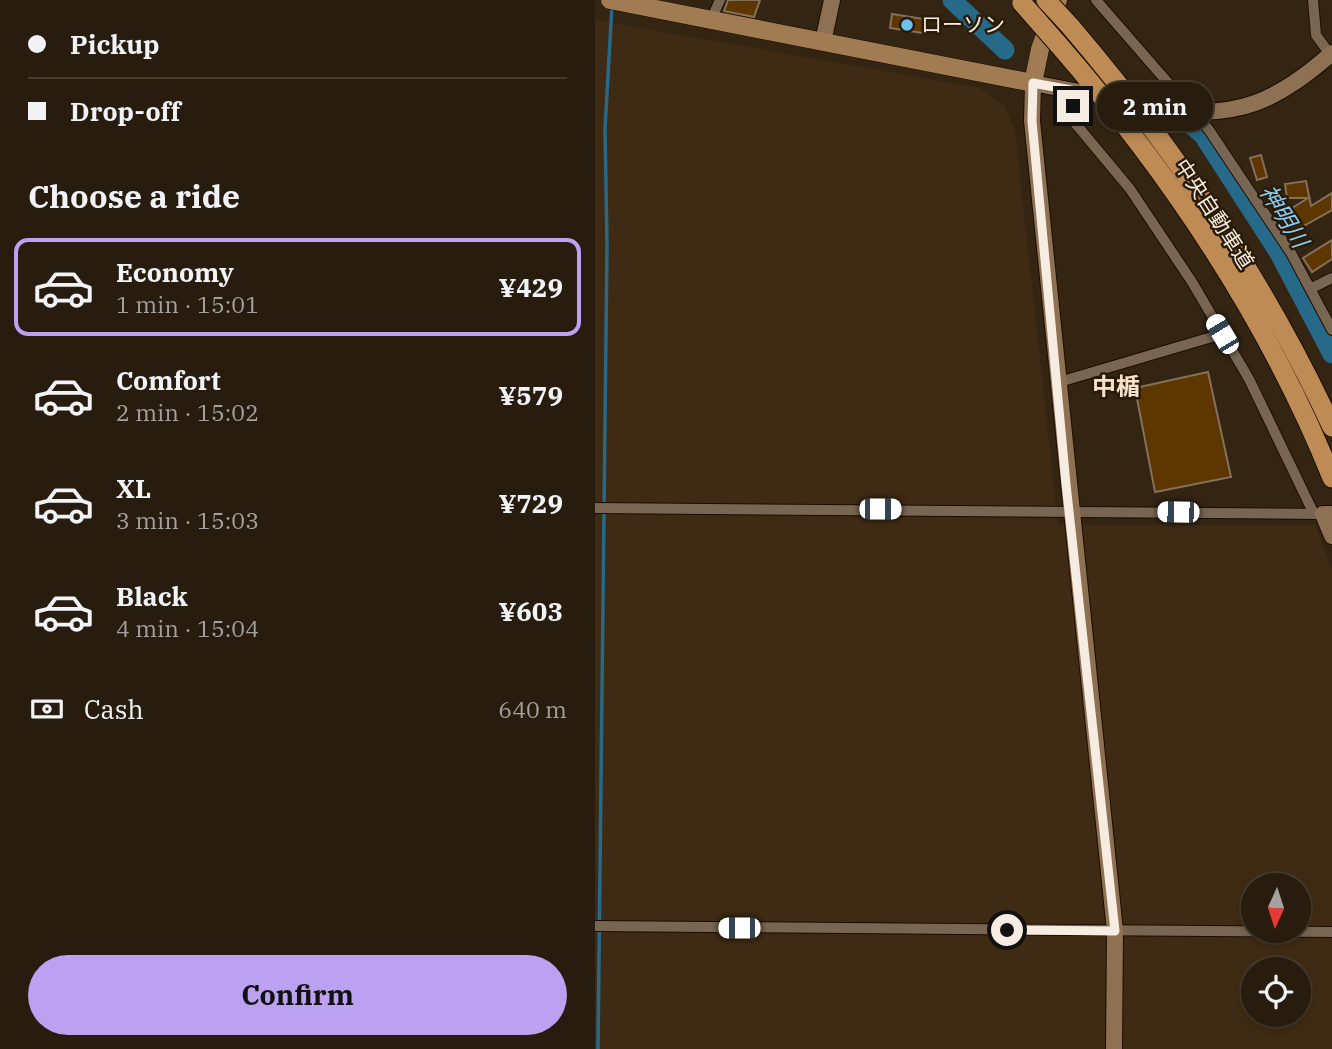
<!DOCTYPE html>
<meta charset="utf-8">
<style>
:root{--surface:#271c0e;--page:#33291c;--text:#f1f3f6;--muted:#a4a19e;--line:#433a2e;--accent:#bca0f2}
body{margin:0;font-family:"IBM Plex Serif","Noto Sans JP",serif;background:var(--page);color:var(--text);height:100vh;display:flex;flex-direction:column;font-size:26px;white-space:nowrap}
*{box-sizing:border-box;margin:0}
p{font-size:23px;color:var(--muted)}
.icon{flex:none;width:38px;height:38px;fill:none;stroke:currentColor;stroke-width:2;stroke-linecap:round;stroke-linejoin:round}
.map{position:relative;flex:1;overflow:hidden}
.details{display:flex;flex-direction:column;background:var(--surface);width:595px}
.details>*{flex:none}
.hud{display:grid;align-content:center;height:154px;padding:0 28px;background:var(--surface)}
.needle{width:46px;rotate:183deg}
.tools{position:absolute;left:646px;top:873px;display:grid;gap:14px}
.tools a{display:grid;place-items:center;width:70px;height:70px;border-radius:50%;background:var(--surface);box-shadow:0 4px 10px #0003,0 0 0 2px var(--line);font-size:35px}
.end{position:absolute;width:32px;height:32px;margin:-16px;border:9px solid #f7ece1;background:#111;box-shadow:0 0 0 4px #111}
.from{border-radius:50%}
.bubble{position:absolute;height:49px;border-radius:24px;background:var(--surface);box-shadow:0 4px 10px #0003,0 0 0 2px var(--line);font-size:23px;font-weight:700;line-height:49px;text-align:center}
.car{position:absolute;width:21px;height:42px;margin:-21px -10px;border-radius:9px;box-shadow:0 0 5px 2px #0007;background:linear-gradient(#fff 24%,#345 0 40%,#fff 0 76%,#345 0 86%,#fff 0)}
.hud b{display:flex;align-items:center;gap:24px;height:66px;font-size:26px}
.hud b+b{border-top:2px solid var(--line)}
.hud i{width:18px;height:18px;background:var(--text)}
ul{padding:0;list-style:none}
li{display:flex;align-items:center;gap:21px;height:98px;margin:0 14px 10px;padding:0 14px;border:4px solid transparent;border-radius:14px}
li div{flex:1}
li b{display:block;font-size:26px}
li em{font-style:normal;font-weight:700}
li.active{border-color:var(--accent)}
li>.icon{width:63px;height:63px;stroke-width:1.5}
h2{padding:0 28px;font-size:32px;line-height:84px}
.pay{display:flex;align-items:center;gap:18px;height:77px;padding:0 28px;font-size:26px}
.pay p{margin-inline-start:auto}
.action{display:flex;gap:14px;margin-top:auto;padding:14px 28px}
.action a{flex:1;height:80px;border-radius:42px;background:var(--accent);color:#111;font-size:28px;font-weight:700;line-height:80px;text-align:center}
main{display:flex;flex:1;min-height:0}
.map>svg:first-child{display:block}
.built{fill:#3f2b13;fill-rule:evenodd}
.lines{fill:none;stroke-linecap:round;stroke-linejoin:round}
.stream{stroke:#276989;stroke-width:3.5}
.river{stroke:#276989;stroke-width:19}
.building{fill:#5d3600;stroke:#83705c;stroke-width:2}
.secondary-tunnel{stroke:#514332;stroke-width:16;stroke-dasharray:16 8;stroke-linecap:butt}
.street-casing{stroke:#1c0d00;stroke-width:12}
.secondary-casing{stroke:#1c0d00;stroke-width:18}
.primary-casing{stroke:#1c0d00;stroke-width:19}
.highway-casing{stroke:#1c0d00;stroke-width:21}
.street{stroke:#786652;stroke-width:10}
.secondary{stroke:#8d7152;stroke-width:16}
.primary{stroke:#a17c53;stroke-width:18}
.highway{stroke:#bd8b53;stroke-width:19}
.highway-bridge-casing{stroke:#1c0d00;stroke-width:21;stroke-linecap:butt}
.highway-bridge{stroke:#bd8b53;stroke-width:19}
.route{stroke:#f7ece1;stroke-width:9}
.poi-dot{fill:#6bc3f2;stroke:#2a1b09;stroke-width:2.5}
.labels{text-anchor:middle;stroke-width:5;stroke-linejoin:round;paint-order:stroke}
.poi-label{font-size:21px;fill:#f7ece1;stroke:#2a1b09;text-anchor:start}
.street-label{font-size:21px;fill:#f7ece1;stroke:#2a1b09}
.water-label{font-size:23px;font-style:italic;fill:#86cef5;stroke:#2a1b09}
.quarter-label{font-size:24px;font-weight:bold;fill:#f5e0ca;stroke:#2a1b09}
</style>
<main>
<section class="details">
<div class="hud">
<b><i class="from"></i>Pickup</b>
<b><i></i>Drop-off</b>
</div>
<h2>Choose a ride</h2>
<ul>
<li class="active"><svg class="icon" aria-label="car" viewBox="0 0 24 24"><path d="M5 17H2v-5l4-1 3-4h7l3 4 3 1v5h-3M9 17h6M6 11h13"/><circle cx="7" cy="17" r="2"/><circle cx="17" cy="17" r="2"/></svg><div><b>Economy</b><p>1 min · 15:01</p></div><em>¥429</em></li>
<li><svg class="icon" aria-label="car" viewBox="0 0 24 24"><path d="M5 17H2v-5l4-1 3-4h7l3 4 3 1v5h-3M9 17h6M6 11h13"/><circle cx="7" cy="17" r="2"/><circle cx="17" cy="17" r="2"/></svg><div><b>Comfort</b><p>2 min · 15:02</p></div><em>¥579</em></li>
<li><svg class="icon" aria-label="car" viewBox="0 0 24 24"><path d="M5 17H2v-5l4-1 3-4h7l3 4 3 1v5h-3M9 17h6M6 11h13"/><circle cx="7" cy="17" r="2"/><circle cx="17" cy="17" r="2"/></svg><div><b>XL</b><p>3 min · 15:03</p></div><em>¥729</em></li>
<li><svg class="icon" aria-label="car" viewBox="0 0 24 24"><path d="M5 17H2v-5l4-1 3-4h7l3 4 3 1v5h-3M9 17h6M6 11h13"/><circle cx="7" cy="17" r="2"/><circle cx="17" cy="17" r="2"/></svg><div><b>Black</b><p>4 min · 15:04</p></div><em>¥603</em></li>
</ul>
<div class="pay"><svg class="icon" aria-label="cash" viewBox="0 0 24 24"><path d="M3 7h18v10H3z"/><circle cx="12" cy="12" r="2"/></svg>Cash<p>640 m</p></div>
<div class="action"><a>Confirm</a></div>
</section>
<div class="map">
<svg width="737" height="1049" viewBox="0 0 737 1049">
<rect width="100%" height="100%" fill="#342513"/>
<!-- built -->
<path class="built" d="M0,20l385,68 25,18 10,25 43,394h257l17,45v479h-737zM658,886h46v45h-46zM658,970h46v45h-46z"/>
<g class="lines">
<!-- stream -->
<path class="stream" d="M3,1049l9,-804 -2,-117 7,-123"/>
<!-- river -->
<path class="river" d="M357,0l53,50
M581,119l13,4 14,12 76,118 53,101"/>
</g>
<!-- building -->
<path class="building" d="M133,0h32l-6,17 -30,-6z
M297,14l32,5 -1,14 -33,-5z
M666,155l6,22 -10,3 -7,-22z
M711,181l5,25 21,-13v17l-39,22 -4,-22 19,-12h-21l-2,-14z
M737,240v19l-20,13 -9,-14z
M613,372l23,105 -76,15 -20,-104z"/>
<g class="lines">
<!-- secondary-tunnel -->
<path class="secondary-tunnel" d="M530,101l39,7"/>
<!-- street casing -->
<g class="street-casing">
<path id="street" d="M501,0l113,130 82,123 41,77
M718,0l3,35 16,22
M116,20l9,-20
M476,90l4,33 55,66 62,93 57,97 65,135
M717,288l20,-10
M461,383l166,-49
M0,508l728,6
M0,926l737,6"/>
</g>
<!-- secondary casing -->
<g class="secondary-casing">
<path id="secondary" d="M228,42l9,-42
M489,93l-51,-10 -1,38 83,810 -1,118
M569,108c72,13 115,-8 168,-55
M737,514h-9l9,22"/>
</g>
<!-- primary casing -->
<g class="primary-casing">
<path id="primary" d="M15,0l423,83 7,-34 18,-49"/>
</g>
<!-- highway casing -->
<g class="highway-casing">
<path id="highway" d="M475,26c105,123 194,254 262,401
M463,44c112,129 210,275 274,434"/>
</g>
<!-- street -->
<use href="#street" class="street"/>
<!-- secondary -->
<use href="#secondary" class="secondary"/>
<!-- primary -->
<use href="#primary" class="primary"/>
<!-- highway -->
<use href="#highway" class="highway"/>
<!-- highway-bridge casing -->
<g class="highway-bridge-casing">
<path id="highway-bridge" d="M451,0l24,26
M427,3l36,41"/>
</g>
<!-- highway-bridge -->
<use href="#highway-bridge" class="highway-bridge"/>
</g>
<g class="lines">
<!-- route -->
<path class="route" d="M412,930l108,1 -49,-447 -34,-363 1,-38 38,7 2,16"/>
</g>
<!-- markers -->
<circle class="poi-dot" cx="312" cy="25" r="7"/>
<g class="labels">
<!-- poi labels -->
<g class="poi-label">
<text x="326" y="32">ローソン</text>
</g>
<!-- street labels -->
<g class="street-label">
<text transform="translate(619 214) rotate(57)" y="7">中央自動車道</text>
</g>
<!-- water labels -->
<g class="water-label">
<text transform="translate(689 216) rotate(58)" y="8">神明川</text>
</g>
<!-- quarter labels -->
<g class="quarter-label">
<text x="521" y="395">中楯</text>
</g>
</g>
</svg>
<div class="tools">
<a><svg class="needle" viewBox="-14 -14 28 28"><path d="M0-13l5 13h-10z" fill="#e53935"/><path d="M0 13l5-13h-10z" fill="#a4a19e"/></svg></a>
<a><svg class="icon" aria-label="locate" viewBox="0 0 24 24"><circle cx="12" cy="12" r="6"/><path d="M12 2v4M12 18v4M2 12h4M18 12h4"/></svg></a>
</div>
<i class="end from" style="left:412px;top:930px"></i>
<i class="end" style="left:478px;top:106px"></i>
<div class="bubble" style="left:502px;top:82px;width:116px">2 min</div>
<i class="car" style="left:627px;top:334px;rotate:329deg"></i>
<i class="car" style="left:285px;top:509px;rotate:90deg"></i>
<i class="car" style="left:583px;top:512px;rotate:271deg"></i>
<i class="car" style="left:144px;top:928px;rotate:270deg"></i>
</div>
</main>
